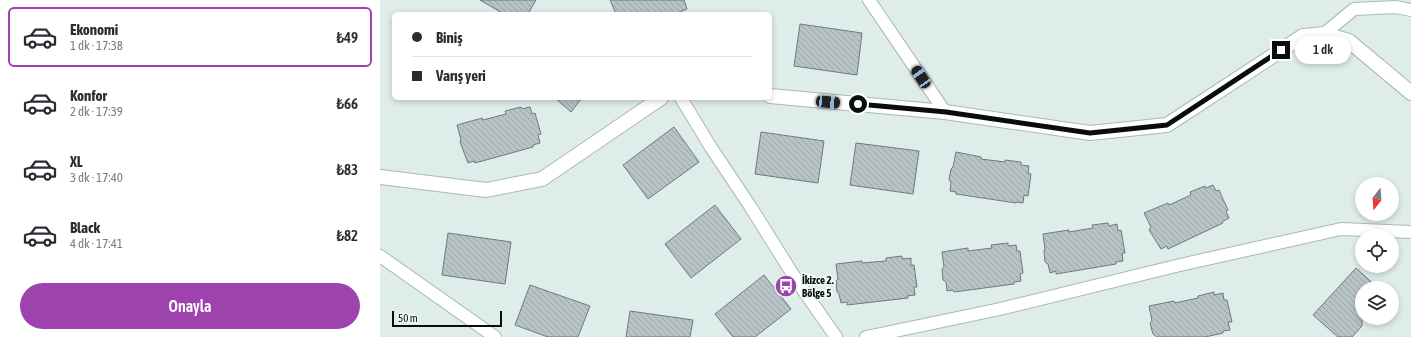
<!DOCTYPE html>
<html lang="tr">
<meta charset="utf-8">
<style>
:root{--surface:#fff;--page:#f7f7f7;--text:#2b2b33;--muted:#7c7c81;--line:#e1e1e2;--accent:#9e43ad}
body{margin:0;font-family:"Asap Condensed",sans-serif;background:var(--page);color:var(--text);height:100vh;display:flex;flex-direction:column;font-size:15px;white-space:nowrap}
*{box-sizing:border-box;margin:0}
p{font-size:13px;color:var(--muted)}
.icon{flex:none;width:22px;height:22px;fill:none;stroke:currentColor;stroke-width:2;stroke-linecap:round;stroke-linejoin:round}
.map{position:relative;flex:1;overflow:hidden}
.panel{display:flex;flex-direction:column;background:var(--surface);width:380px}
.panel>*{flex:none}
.hud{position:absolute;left:12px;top:12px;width:380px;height:88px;border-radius:6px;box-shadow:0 2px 6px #0003;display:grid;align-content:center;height:88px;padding:0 20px;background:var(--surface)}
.needle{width:26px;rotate:197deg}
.buttons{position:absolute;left:975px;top:177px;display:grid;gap:8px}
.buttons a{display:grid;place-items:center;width:44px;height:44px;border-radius:50%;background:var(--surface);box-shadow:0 2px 6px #0003;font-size:20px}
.scale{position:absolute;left:12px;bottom:10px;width:110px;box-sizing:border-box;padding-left:4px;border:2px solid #090d0d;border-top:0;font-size:11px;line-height:14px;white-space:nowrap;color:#090d0d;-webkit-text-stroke:3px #ecf9f7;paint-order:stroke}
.end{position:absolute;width:18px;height:18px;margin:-9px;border:5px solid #090d0d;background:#fff;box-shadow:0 0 0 2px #fff}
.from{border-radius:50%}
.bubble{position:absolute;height:28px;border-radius:14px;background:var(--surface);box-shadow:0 2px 6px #0003;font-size:13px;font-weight:600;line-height:28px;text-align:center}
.car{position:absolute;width:12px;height:24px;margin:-12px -6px;border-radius:5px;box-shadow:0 0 3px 1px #0007;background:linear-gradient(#222 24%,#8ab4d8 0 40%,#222 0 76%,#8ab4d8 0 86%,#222 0)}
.hud b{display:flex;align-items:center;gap:14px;height:38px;font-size:15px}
.hud b+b{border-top:1px solid var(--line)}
.hud i{width:10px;height:10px;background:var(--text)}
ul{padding:7px 0 0;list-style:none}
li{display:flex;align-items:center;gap:12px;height:60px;margin:0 8px 6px;padding:0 12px;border:2px solid transparent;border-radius:6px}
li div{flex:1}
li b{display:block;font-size:15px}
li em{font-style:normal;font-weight:600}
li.selected{border-color:var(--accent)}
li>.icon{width:36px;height:36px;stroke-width:1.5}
.action{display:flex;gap:8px;margin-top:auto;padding:8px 20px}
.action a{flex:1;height:46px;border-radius:24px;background:var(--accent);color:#fff;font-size:16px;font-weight:600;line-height:46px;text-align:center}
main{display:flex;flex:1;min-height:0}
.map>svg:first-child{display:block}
.building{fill:url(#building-back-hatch);stroke:#6e7a7c}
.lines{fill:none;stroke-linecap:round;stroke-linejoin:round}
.minor-casing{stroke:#abb8b6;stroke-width:14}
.tertiary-casing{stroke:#abb8b6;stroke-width:16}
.minor{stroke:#fff;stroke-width:12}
.tertiary{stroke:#fff;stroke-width:14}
.route{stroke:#090d0d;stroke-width:5}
.labels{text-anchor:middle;stroke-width:4;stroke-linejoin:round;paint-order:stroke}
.poi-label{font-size:11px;font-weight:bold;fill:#090d0d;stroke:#ecf9f7;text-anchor:start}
</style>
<main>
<section class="panel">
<ul>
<li class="selected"><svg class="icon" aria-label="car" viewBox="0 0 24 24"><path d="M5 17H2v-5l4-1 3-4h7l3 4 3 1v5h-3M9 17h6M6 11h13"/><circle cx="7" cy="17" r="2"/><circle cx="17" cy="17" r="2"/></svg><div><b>Ekonomi</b><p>1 dk · 17:38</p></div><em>₺49</em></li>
<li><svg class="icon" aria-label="car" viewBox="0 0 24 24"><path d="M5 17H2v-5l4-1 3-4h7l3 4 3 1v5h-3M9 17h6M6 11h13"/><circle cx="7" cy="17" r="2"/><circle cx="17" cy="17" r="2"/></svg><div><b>Konfor</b><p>2 dk · 17:39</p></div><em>₺66</em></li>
<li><svg class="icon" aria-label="car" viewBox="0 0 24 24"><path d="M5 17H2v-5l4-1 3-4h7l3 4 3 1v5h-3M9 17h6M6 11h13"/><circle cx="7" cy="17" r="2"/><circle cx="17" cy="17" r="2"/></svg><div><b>XL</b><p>3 dk · 17:40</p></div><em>₺83</em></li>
<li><svg class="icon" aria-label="car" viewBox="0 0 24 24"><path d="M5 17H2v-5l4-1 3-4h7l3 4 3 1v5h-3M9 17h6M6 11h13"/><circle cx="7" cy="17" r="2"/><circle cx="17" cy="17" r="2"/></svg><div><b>Black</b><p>4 dk · 17:41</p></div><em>₺82</em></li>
</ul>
<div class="action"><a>Onayla</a></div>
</section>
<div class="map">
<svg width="1031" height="337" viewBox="0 0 1031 337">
<defs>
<pattern id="building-back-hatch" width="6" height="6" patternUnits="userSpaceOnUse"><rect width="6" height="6" fill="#b7c3c6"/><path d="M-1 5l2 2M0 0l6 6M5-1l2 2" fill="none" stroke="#9ca6a9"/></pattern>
</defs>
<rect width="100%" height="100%" fill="#deecea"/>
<!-- building -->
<path class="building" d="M100,0h56l-8,14h-24z
M230,0h74l3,9 -12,5h-59z
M420,24l62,9 -5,42 -63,-9z
M175,98h27l-11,14z
M141,107l1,2 8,-2 2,7 3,-1 6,21 -3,1 2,8 -7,2v2l-58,16 -1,-2 -6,2 -8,-21 1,-2 -4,-15 25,-7 1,2 23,-6 -1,-3z
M294,127l25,35 -51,37 -25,-34z
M381,132l63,9 -6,42 -63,-9z
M476,143l63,8 -6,43 -63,-9z
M576,152l25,5v2l24,3v-2l16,2v3l8,1 -1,7 3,1 -3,22 -4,-1 -1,8 -7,-1v1l-60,-9v-2l-6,-1 1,-9 -2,-2 2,-11 2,-2z
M833,185l3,6 3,-1 9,20 -2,1 3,7 -7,4 1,1 -55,26 -1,-3 -6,3 -12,-19 2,-3 -7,-14 24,-10 1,2 22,-10 -1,-3 15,-6 1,2z
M335,205l26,34 -50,39 -26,-34z
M728,223l1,3 8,-2 1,7 3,-1 4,23h-3l1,8 -7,1v2l-60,10v-3l-6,2 -2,-9 -3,-2 -1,-11 1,-2 -2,-15 26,-4v2l24,-4 -1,-3z
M68,233l63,9 -6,42 -63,-9z
M628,243v3l8,-1 1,6h3l3,22 -3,1 1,7 -7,1v2l-60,8 -1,-2 -6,1 -1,-9 -3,-2 -1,-11 2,-2 -2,-15 26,-4v3l24,-3 -1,-3z
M522,256v3l9,-1v7h3l3,22h-3l1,8 -8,1 1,2 -61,7v-3l-6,1 -2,-9 -2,-2 -1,-11 2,-2 -2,-15 26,-3v2l24,-2v-3z
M976,268l22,20h-16v38l-10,11h-14l-25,-22z
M384,275l27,34 -36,28h-22l-18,-23z
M150,285l60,21 -12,31h-30l-33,-12z
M834,292v3l9,-2 1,7h3l5,22h-4l2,8 -7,1v2l-18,4h-48l-4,-3 -3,-11 2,-2 -3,-15 25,-5 1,2 23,-5v-2z
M250,311l63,9 -3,17h-64z"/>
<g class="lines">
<!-- minor casing -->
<g class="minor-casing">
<path id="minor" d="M489,0l76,112
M944,34l30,-25 42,-2 15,3
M301,98l29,48 40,60 47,75 39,56
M0,256l115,81
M486,337l134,-28 180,-44 161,-36 70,3"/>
</g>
<!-- tertiary casing -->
<g class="tertiary-casing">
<path id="tertiary" d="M390,96l175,16 145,21 77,-8 136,-89 21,-2 25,7 62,52
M0,177l106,13 56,-11 119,-81"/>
</g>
<!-- minor -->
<use href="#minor" class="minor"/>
<!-- tertiary -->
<use href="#tertiary" class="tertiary"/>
</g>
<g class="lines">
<!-- route -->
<path class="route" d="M478,104l88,8 144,21 77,-8 114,-75"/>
</g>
<!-- icons -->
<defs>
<g id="bus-disc" transform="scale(1.15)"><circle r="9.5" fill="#9e43ad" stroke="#ecf9f7"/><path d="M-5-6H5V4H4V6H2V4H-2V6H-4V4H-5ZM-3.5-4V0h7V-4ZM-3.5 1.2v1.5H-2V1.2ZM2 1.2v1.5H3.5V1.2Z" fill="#fff"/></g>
</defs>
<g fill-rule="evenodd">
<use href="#bus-disc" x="406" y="286"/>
</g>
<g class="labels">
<!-- poi labels -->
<g class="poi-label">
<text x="422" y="284">İkizce 2.<tspan x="422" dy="13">Bölge 5</tspan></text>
</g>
</g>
</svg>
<div class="buttons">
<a><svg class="needle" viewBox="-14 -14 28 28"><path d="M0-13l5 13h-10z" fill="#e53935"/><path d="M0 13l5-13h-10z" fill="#7c7c81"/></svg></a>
<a><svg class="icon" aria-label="locate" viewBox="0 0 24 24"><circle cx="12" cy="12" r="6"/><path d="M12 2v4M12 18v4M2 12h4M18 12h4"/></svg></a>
<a><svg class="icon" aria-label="layers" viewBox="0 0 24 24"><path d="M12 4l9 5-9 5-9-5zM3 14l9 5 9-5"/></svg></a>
</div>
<div class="scale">50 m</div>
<i class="end from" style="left:478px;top:104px"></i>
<i class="end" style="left:901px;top:50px"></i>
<div class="bubble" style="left:915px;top:36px;width:56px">1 dk</div>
<i class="car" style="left:541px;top:77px;rotate:326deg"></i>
<i class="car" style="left:448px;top:102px;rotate:95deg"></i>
<div class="hud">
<b><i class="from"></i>Biniş</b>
<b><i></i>Varış yeri</b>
</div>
</div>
</main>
